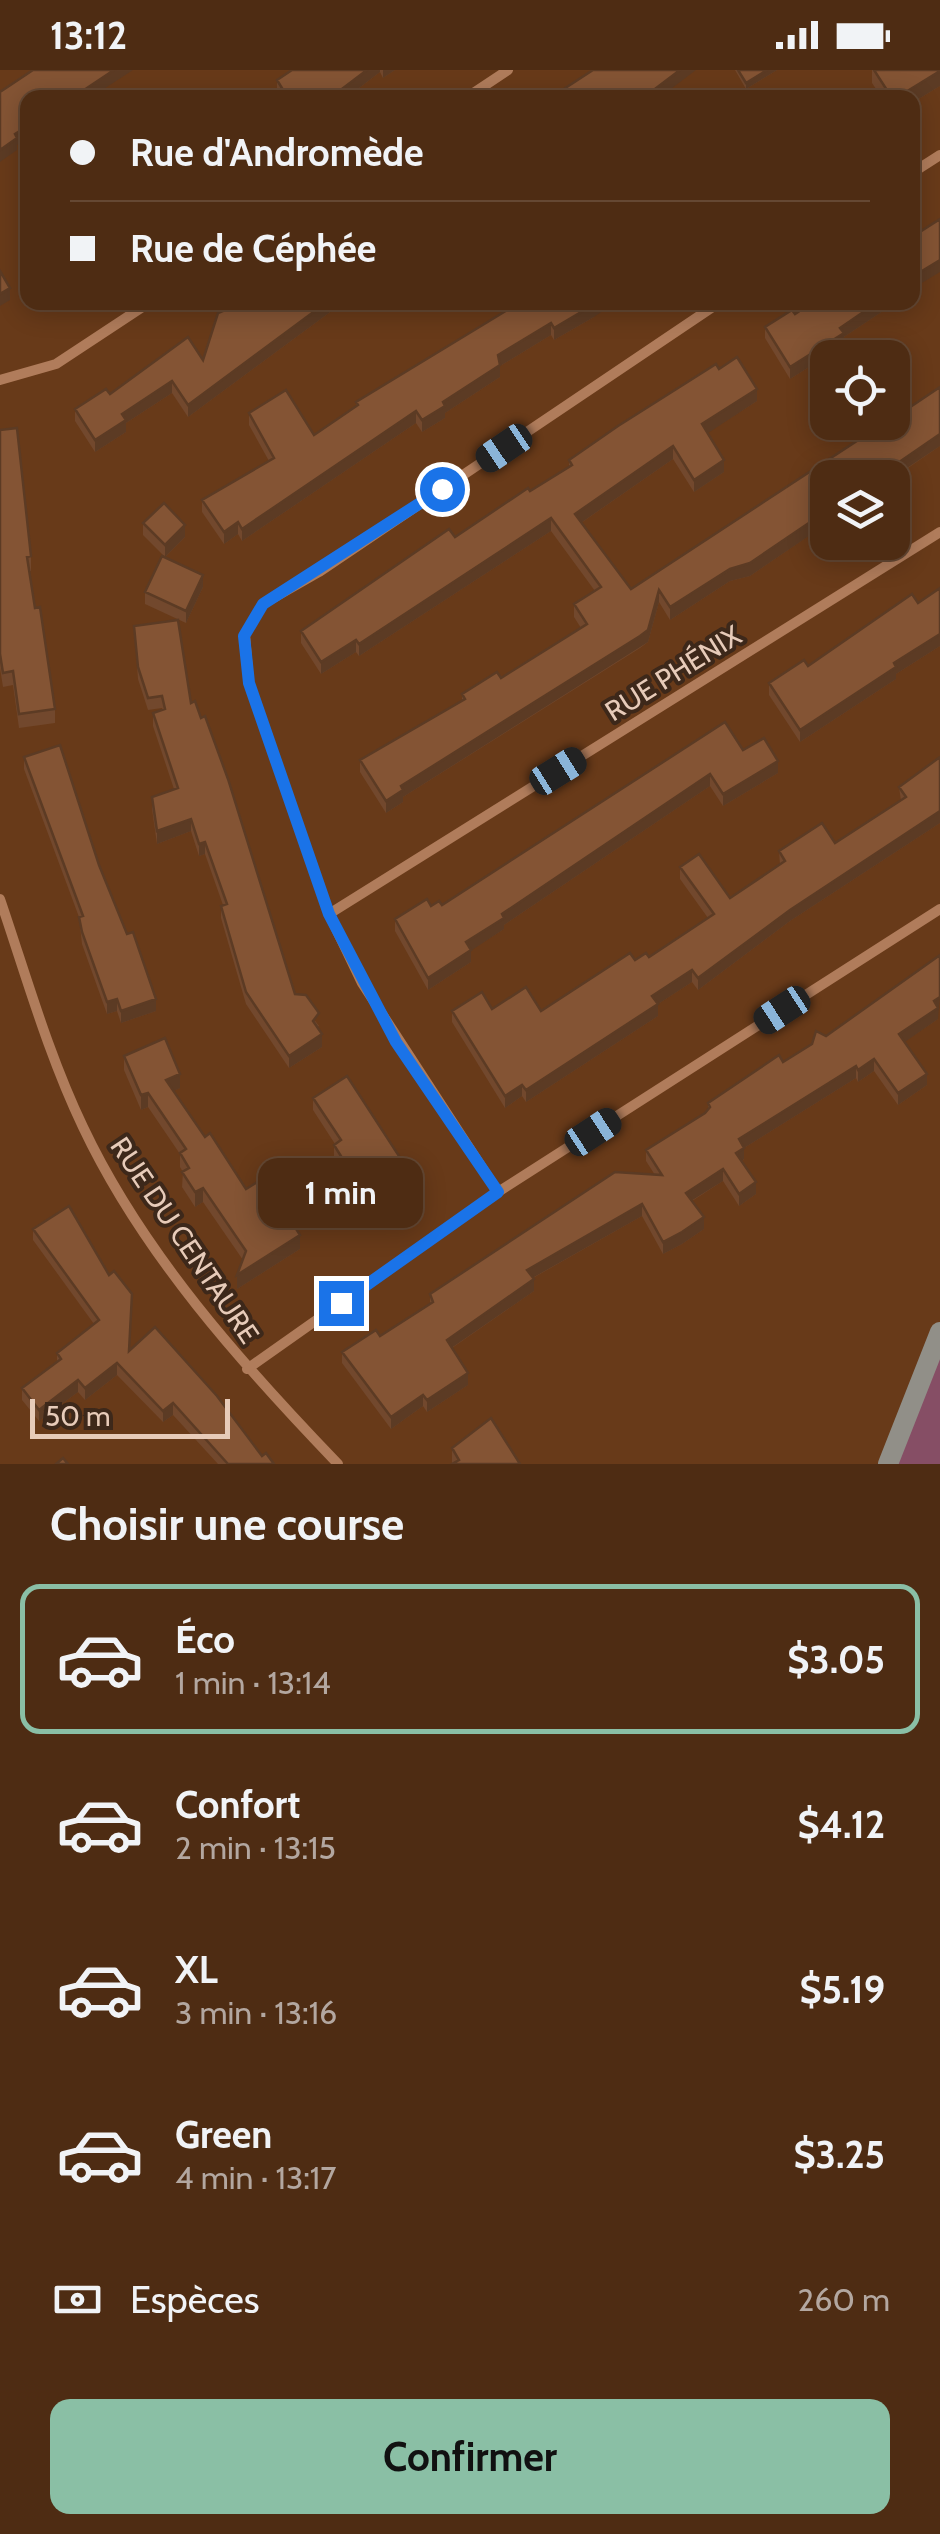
<!DOCTYPE html>
<html lang="fr">
<meta charset="utf-8">
<style>
:root{--surface:#4e2c13;--page:#55341c;--text:#f1f3f6;--muted:#b3a7a0;--line:#654833;--accent:#8abfa5}
body{margin:0;font-family:Cabin,sans-serif;background:var(--page);color:var(--text);height:100vh;display:flex;flex-direction:column;font-size:38px;white-space:nowrap}
*{box-sizing:border-box;margin:0}
p{font-size:32px;color:var(--muted)}
.icon{flex:none;width:55px;height:55px;fill:none;stroke:currentColor;stroke-width:2;stroke-linecap:round;stroke-linejoin:round}
.map{position:relative;height:1394px;overflow:hidden}
.drawer{display:flex;flex-direction:column;background:var(--surface);flex:1}
.drawer>*{flex:none}
.hud{position:absolute;left:20px;top:20px;width:900px;height:220px;border-radius:20px;box-shadow:0 5px 25px #0003,0 0 0 2px var(--line);display:grid;align-content:center;height:220px;padding:0 50px;background:var(--surface)}
.fabs{position:absolute;left:810px;top:270px;display:grid;gap:20px}
.fabs a{display:grid;place-items:center;width:100px;height:100px;border-radius:20px;background:var(--surface);box-shadow:0 5px 25px #0003,0 0 0 2px var(--line);font-size:50px}
.scale{position:absolute;left:30px;bottom:25px;width:200px;box-sizing:border-box;padding-left:10px;border:5px solid #e7cbb9;border-top:0;font-size:28px;line-height:35px;white-space:nowrap;color:#e7cbb9;-webkit-text-stroke:8px #3d281a;paint-order:stroke}
.end{position:absolute;width:45px;height:45px;margin:-22px;border:12px solid #1a73e8;background:#fff;box-shadow:0 0 0 5px #fff}
.from{border-radius:50%}
.bubble{position:absolute;height:70px;border-radius:20px;background:var(--surface);box-shadow:0 5px 25px #0003,0 0 0 2px var(--line);font-size:32px;font-weight:700;line-height:70px;text-align:center}
.car{position:absolute;width:30px;height:60px;margin:-30px -15px;border-radius:12px;box-shadow:0 0 8px 2px #0007;background:linear-gradient(#222 24%,#8ab4d8 0 40%,#222 0 76%,#8ab4d8 0 86%,#222 0)}
.hud b{display:flex;align-items:center;gap:35px;height:95px;font-size:38px}
.hud b+b{border-top:2px solid var(--line)}
.hud i{width:25px;height:25px;background:var(--text)}
ul{padding:0;list-style:none}
li{display:flex;align-items:center;gap:30px;height:150px;margin:0 20px 15px;padding:0 30px;border:5px solid transparent;border-radius:20px}
li div{flex:1}
li b{display:block;font-size:38px}
li em{font-style:normal;font-weight:700}
li.current{border-color:var(--accent)}
li>.icon{width:90px;height:90px;stroke-width:1.5}
h2{padding:0 50px;font-size:45px;line-height:120px}
.pay{display:flex;align-items:center;gap:25px;height:110px;padding:0 50px;font-size:38px}
.pay p{margin-inline-start:auto}
.action{display:flex;gap:20px;margin-top:auto;padding:20px 50px}
.action a{flex:1;height:115px;border-radius:20px;background:var(--accent);color:#111;font-size:40px;font-weight:700;line-height:115px;text-align:center}
.status{display:flex;justify-content:space-between;align-items:center;height:70px;padding:0 50px;background:var(--surface);direction:ltr}
.status svg{height:28px;fill:currentColor}
.map>svg:first-child{display:block}
.green{fill:#864e65}
.lines{fill:none;stroke-linecap:round;stroke-linejoin:round}
.street{stroke:#b07c5b;stroke-width:10}
.secondary{stroke:#918f88;stroke-width:20}
.wall{fill:#72482d}
.shaded-wall{fill:#5c3b24}
.building{fill:#845434;stroke:#5c3b24;stroke-width:2.5}
.route{stroke:#1a73e8;stroke-width:12}
.labels{text-anchor:middle;stroke-width:8;stroke-linejoin:round;paint-order:stroke}
.street-label{font-size:28px;fill:#e7cbb9;stroke:#3d281a}
</style>
<div class="status"><b>13:12</b><svg viewBox="0 0 49 12"><path d="M0 12V9h3v3zM5 12V6h3v6zM10 12V3h3v9zM15 12V0h3v12zM26 1h20v11H26zM47 4h2v5h-2z"/></svg></div>
<div class="map">
<svg width="940" height="1394" viewBox="0 0 940 1394">
<rect width="100%" height="100%" fill="#683a19"/>
<!-- green -->
<path class="green" d="M940,1262v132h-52z"/>
<g class="lines">
<!-- street -->
<path class="street" d="M466,28l42,-28
M912,103l28,-18
M0,310l56,-16 94,-62
M0,829c26,76 48,155 83,228 60,127 159,237 255,337
M329,844l611,-382
M498,1122l-136,-209 -33,-69 -80,-231 -4,-48 18,-31 56,-32 401,-270
M247,1299l251,-177 442,-283"/>
<!-- secondary -->
<path class="secondary" d="M888,1394l52,-132"/>
</g>
<!-- wall -->
<path class="wall" d="M292,0h103l-12,8 -3,-6 -34,26h-65l-4,-6v-12z
M735,0h42l-31,19z
M872,0h68v16l-28,17v-5h-30l-10,-15z
M337,232v5l-149,110 -16,-24 -46,30v9l-31,20 -20,-31v-12l35,-15 93,-34 39,-52z
M506,233l88,14 -40,23 -3,-5 -51,31v11l-55,36v5l-23,14 -6,-9 -174,118 -4,-7 -14,10 -22,-32v-12l67,-39 -20,-36v-12l65,22 42,-29v-4l150,-91z
M883,236v5l-39,26v8l-54,34 -25,-41v-11l30,-13z
M719,299l38,32 -50,32 17,39 -30,20 -21,-33 -92,64 50,66 238,-156 -6,-11h29l2,-4 46,-31v59l-190,130 -20,5 -60,39 -11,-18 -11,40 -8,6 -237,149v5l-17,11 -26,-41v-12l102,-59v-7l39,-16 80,-50 -7,-11v-13l21,-13 -44,-60 -192,125 -3,-4 -35,22 -20,-31v-12l268,-164v-7z
M0,360l31,126v15h-2l26,138v14l-36,5 -6,-43 -10,2 -3,-19z
M143,453l42,14 -20,20 -22,-22z
M203,517l-17,36 -41,-19v-12z
M940,518v58l-44,28v5l-96,63 -31,-47v-12l39,-17 110,-63z
M134,556l57,77 104,291 24,32 -2,1 5,20 -33,21 -43,-64 -25,-86v-12l2,-1 -18,-51 -6,2 -8,-25 -34,13 -5,-35v-12l22,-8 -21,-63v-13l10,-3 -1,-2 -14,2 -10,-31z
M743,680l35,23 -55,33 -13,-20 -206,139v4l-33,21v12l-43,28 -33,-59v-12l36,-13 11,-1z
M24,687l75,108 57,146 -35,12 -4,-12 -10,3 -25,-70 -3,-27 -55,-148z
M899,717l41,36 -150,98 -92,69 -6,-8 -34,22v12l-132,86 -4,-6 -17,12 -53,-86v-11l40,-2 49,2 94,-51 14,-3 59,-39 -28,-39v-12l50,31 50,-33 -1,-14 56,-8 66,-42z
M938,940v9l-34,23 23,43 -29,20 -24,-34 -16,11 -2,-4 -112,70v11l-2,2 14,33 -17,12 -16,-25 -31,20 12,28 -22,15 -19,10 -21,-38 -109,62 1,13 -82,57 16,37 -41,27 -4,-6 -32,23 -49,-66v-11l38,-16 50,-32v-10l225,-119 -9,-14v-11l59,-37 3,-3v-7l75,-41 43,-26z
M124,986l56,32 -7,3 32,46 41,52 54,60 -63,40 6,-29 -40,-58 -8,5 -13,-20 1,-15 -3,-5v-13l-32,-47 -7,3 -17,-40z
M313,1028l86,71 -3,1 1,14 -33,21 -30,-48v-12l1,-1 -22,-34z
M33,1159l97,121 144,114h-56l-45,-49 -10,7 -46,-47 -32,25 -7,-8 -39,29 -17,-21v-12l35,-26v-9l37,-29 -61,-84z
M452,1378l68,16h-68z"/>
<!-- shaded-wall -->
<path class="shaded-wall" d="M114,0h19l-43,28h-18z
M367,0h13v2l-34,26h-16z
M383,0h12l-12,8z
M680,0h16l-37,28h-16z
M767,0h10l-31,19v-6z
M940,1v15l-28,17v-5h-16z
M28,56v12l-11,7v5l-17,12v-13l15,-15z
M940,190v12l-28,17v-12z
M10,218v12l-10,6v-12z
M327,232h10v5l-149,110v-12z
M598,232h18l-22,15 -40,23v-12z
M878,232h12l-7,4v5l-39,26v8l-54,34v-12l50,-39z
M551,253v12l-51,31v11l-55,36v5l-23,14v-12l76,-65z
M172,311v12l-46,30v9l-31,20v-12l27,-26z
M757,319v12l-55,36v-13z
M416,341v12l-174,118v-12z
M940,364v12l-48,32h-16z
M673,376v13l-98,68v-13z
M724,390v12l-30,20v-12z
M828,440v13l-78,53 -20,5 -60,39v-13z
M551,448v13l-192,125v-12z
M238,452v12l-14,10v-12z
M185,455v12l-20,20v-12z
M203,505v12l-17,36v-12z
M659,520v12l-11,40 -245,155v5l-17,11v-12l15,-15z
M940,564v12l-44,28v5l-96,63v-12l94,-67z
M356,570v12l-35,22v-12z
M778,691v12l-55,33v-12z
M710,704v12l-206,139v4l-38,25v-12l36,-28z
M940,741v12l-150,98 -92,69v-12l92,-68z
M191,749v12l-34,13v-13z
M205,772v12l-6,2v-12z
M471,880v12l-43,28v-12z
M692,900v12l-40,26v-12z
M940,927l-2,22 -39,27v-12z
M117,929v12l-10,3v-12z
M156,929v12l-35,12v-12z
M658,934v12l-132,86v-12z
M322,964v13l-33,21v-12z
M874,989v12l-16,11v-12z
M856,996v12l-112,70v11l-8,6 3,-26z
M180,1004v14l-14,7v-15z
M927,1004v11l-29,20v-12z
M522,1015v11l-17,12v-12z
M148,1023v14l-7,3v-15z
M399,1086v13l-8,4v-12z
M723,1099v12l-37,23v-11z
M397,1102v12l-33,21v-12z
M756,1112v12l-17,12v-12z
M203,1118v14l-8,5v-15z
M642,1134v12l-115,65v-11z
M704,1147v12l-22,15 -19,10v-12z
M300,1165v14l-63,40v-14z
M534,1209v12l-87,60v-11z
M117,1293v12l-32,25v-12z
M468,1303v12l-41,27v-12z
M78,1310v12l-39,29v-11z
M423,1325v11l-32,23v-12z
M173,1333v12l-10,7v-11z"/>
<!-- building -->
<path class="building" d="M33,0h81l-42,28h-44v28l-13,8 2,4 -17,12v-58z
M292,0h75l-37,28h-42l-11,-18z
M593,0h87l-37,28h-93z
M738,0h29l-21,13z
M874,0h66v1l-44,27h-4z
M940,149v41l-28,17v-40z
M0,201l10,17 -10,6z
M250,232h77l-139,103 -16,-24 -50,33 4,6 -31,20 -20,-31 31,-20 4,5 78,-57 15,23 15,-47 21,-9 3,4z
M507,232h91l-44,26 -3,-5 -53,32 2,10 -57,37 2,4 -23,14 -6,-9 -174,118 -4,-7 -14,10 -22,-32 72,-42 -25,-45 37,-23 28,45 44,-30 -2,-3 153,-93 -3,-6z
M813,232h65l-38,26 4,5 -54,34 -25,-40 27,-17 3,4z
M737,287l20,32 -55,35 22,36 -30,20 -21,-34 -98,68 56,75 244,-160 -4,-7h21v-6l2,2 46,-31v47l-64,44h-48v32l-78,53 -20,6 -60,38 -11,-17 -11,40 -8,6 -239,150 2,4 -17,11 -26,-41 105,-61 -3,-5 35,-22 4,6 86,-54 -13,-20 27,-17 -50,-69 -192,126 -3,-4 -35,22 -20,-31 148,-102 6,8 73,-49 2,3 42,-26 -3,-5 49,-34 98,-62 3,5z
M17,358l14,128 -4,1 8,51 5,-1 15,102 -36,5 -6,-43 -10,2 -3,-19v-224z
M164,433l21,22 -20,20 -22,-22z
M162,486l41,19 -17,36 -41,-19z
M940,518v46l-46,29 2,4 -96,63 -31,-47 35,-23 4,6 104,-72 6,9z
M178,550l13,83 4,-2 6,17 4,-2 23,63 67,215 11,1 13,18 -6,8 9,13 -33,22 -43,-64 -25,-86 6,-2 -22,-62 -6,2 -8,-25 -34,12 -5,-34 26,-9 -25,-75 12,-4 -3,-13 -14,2 -10,-31 -4,-41z
M725,652l18,28 21,-12 14,23 -55,33 -13,-20 -208,140 2,4 -38,24 5,8 -43,28 -33,-59 32,-20 4,7 8,-5 3,4z
M60,675l39,120 28,69 6,-2 23,67 -35,12 -4,-12 -10,3 -25,-70 -3,-15 4,-1 -59,-159z
M940,687v54l-150,99 -92,68 -6,-8 -40,26 6,8 -132,86 -4,-5 -17,11 -53,-85 30,-19 10,17 34,-22 15,24 89,-58 5,7 11,-7 3,4 65,-43 -34,-47 19,-13 31,44 55,-37 -6,-10 43,-28 13,20 71,-46 -7,-10z
M940,885v42l-6,4 4,7 -39,26 28,40 -29,19 -24,-34 -16,11 -2,-4 -117,73 5,9 -8,5 20,29 -17,12 -16,-25 -37,24 18,24 -22,15 -19,10 -21,-38 -115,66 7,9 -87,61 21,33 -41,27 -4,-5 -32,22 -49,-65 34,-22 4,6 53,-34 -3,-8 185,-122 47,3 -16,-25 59,-37 5,-6 -2,-4 71,-48 4,7 29,-18 4,-13 10,5z
M165,968l15,36 -14,6 39,57 5,-4 36,56 18,-11 36,57 -63,40 9,-24 -43,-63 -8,4 -13,-20 7,-4 -9,-15 6,-4 -38,-56 -7,2 -17,-39z
M347,1006l52,80 -8,5 6,11 -33,21 -30,-48 7,-5 -28,-42z
M69,1136l40,69 5,-4 18,23 -3,57 26,-24 62,69 45,60 4,-3 8,11h-46l-55,-61 -10,8 -46,-48 -32,25 -7,-8 -39,30 -17,-22 39,-29 -4,-6 42,-33 -66,-91z
M491,1348l29,46h-68l7,-4 -7,-12z
M63,1388l5,6h-12z"/>
<g class="lines">
<!-- route -->
<path class="route" d="M341,1233l157,-111 -102,-150 -67,-128 -80,-231 -5,-47 19,-32 179,-115"/>
</g>
<g class="labels">
<!-- street labels -->
<g class="street-label">
<text transform="translate(673 603) rotate(-32)" y="10">RUE PHÉNIX</text>
<text transform="translate(185 1170) rotate(56)" y="10">RUE DU CENTAURE</text>
</g>
</g>
</svg>
<div class="fabs">
<a><svg class="icon" aria-label="locate" viewBox="0 0 24 24"><circle cx="12" cy="12" r="6"/><path d="M12 2v4M12 18v4M2 12h4M18 12h4"/></svg></a>
<a><svg class="icon" aria-label="layers" viewBox="0 0 24 24"><path d="M12 4l9 5-9 5-9-5zM3 14l9 5 9-5"/></svg></a>
</div>
<div class="scale">50 m</div>
<i class="end from" style="left:442px;top:419px"></i>
<i class="end" style="left:341px;top:1233px"></i>
<div class="bubble" style="left:258px;top:1088px;width:165px">1 min</div>
<i class="car" style="left:504px;top:378px;rotate:236deg"></i>
<i class="car" style="left:558px;top:701px;rotate:58deg"></i>
<i class="car" style="left:782px;top:940px;rotate:237deg"></i>
<i class="car" style="left:593px;top:1062px;rotate:57deg"></i>
<div class="hud">
<b><i class="from"></i>Rue d'Andromède</b>
<b><i></i>Rue de Céphée</b>
</div>
</div>
<section class="drawer">
<h2>Choisir une course</h2>
<ul>
<li class="current"><svg class="icon" aria-label="car" viewBox="0 0 24 24"><path d="M5 17H2v-5l4-1 3-4h7l3 4 3 1v5h-3M9 17h6M6 11h13"/><circle cx="7" cy="17" r="2"/><circle cx="17" cy="17" r="2"/></svg><div><b>Éco</b><p>1 min · 13:14</p></div><em>$3.05</em></li>
<li><svg class="icon" aria-label="car" viewBox="0 0 24 24"><path d="M5 17H2v-5l4-1 3-4h7l3 4 3 1v5h-3M9 17h6M6 11h13"/><circle cx="7" cy="17" r="2"/><circle cx="17" cy="17" r="2"/></svg><div><b>Confort</b><p>2 min · 13:15</p></div><em>$4.12</em></li>
<li><svg class="icon" aria-label="car" viewBox="0 0 24 24"><path d="M5 17H2v-5l4-1 3-4h7l3 4 3 1v5h-3M9 17h6M6 11h13"/><circle cx="7" cy="17" r="2"/><circle cx="17" cy="17" r="2"/></svg><div><b>XL</b><p>3 min · 13:16</p></div><em>$5.19</em></li>
<li><svg class="icon" aria-label="car" viewBox="0 0 24 24"><path d="M5 17H2v-5l4-1 3-4h7l3 4 3 1v5h-3M9 17h6M6 11h13"/><circle cx="7" cy="17" r="2"/><circle cx="17" cy="17" r="2"/></svg><div><b>Green</b><p>4 min · 13:17</p></div><em>$3.25</em></li>
</ul>
<div class="pay"><svg class="icon" aria-label="cash" viewBox="0 0 24 24"><path d="M3 7h18v10H3z"/><circle cx="12" cy="12" r="2"/></svg>Espèces<p>260 m</p></div>
<div class="action"><a>Confirmer</a></div>
</section>
